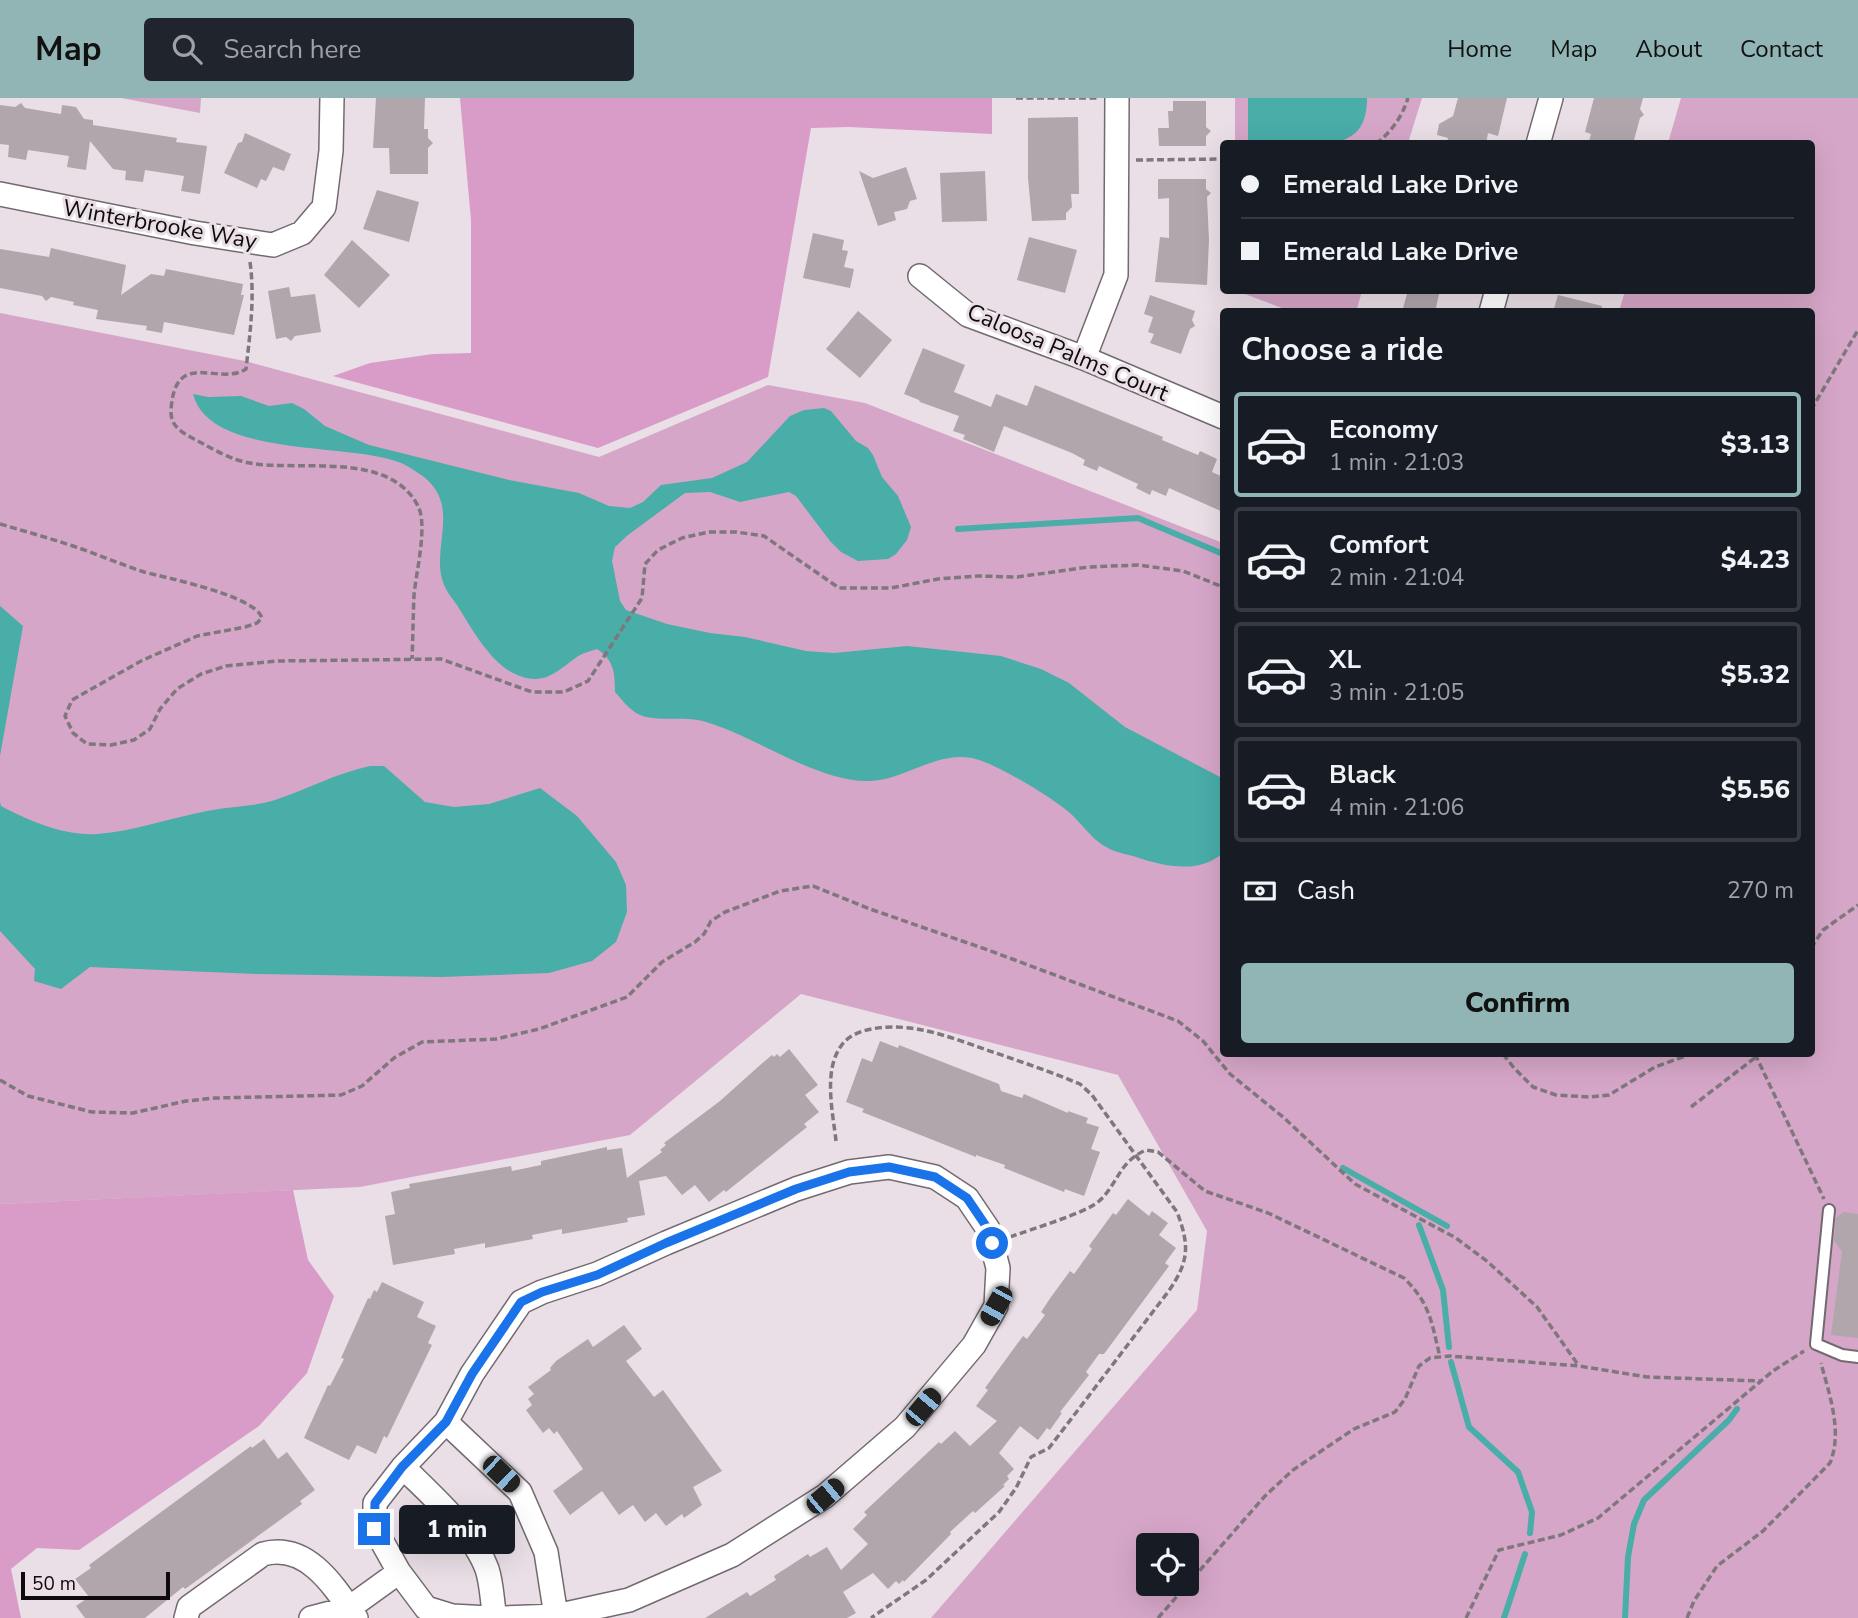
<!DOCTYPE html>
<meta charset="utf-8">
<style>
:root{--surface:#171b24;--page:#20242c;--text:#f1f3f6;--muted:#9ea1a6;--line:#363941;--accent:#91b5b5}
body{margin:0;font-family:"Nunito Sans",sans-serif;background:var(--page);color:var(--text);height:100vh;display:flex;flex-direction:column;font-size:26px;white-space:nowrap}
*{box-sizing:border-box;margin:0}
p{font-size:23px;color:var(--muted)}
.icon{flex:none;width:38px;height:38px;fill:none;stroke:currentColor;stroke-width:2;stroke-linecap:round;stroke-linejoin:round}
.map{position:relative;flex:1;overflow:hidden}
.panel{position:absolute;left:1220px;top:210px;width:595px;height:749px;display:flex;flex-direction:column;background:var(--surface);border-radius:7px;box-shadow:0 7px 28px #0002}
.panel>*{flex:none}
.hud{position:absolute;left:1220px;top:42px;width:595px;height:154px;border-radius:7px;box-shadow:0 7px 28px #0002;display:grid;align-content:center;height:154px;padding:0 21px;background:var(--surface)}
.tools{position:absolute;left:1136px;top:1435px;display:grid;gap:14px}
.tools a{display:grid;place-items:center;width:63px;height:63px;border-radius:7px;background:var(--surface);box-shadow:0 7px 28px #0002;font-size:35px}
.scale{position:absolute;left:21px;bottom:18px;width:149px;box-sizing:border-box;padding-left:7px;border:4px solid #0e0a0d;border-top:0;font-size:19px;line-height:24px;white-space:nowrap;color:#0e0a0d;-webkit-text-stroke:5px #eadfe6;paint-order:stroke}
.end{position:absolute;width:32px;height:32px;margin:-16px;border:9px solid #1a73e8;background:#fff;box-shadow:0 0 0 4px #fff}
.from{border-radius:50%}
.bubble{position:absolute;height:49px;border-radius:7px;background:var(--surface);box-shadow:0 7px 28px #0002;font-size:23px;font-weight:800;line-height:49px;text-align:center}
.car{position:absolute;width:21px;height:42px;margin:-21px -10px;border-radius:9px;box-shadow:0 0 5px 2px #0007;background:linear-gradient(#222 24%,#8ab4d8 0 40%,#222 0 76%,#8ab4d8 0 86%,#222 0)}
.hud b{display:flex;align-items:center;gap:24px;height:66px;font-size:26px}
.hud b+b{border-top:2px solid var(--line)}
.hud i{width:18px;height:18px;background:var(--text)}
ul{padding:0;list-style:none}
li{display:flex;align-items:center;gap:21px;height:105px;margin:0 14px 10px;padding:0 7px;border:4px solid var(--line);border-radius:7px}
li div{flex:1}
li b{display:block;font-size:26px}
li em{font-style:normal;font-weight:800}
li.active{border-color:var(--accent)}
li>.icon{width:63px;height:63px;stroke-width:1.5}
h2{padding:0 21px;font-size:32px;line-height:84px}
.pay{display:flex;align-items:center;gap:18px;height:77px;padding:0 21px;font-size:26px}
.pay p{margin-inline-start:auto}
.button{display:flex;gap:14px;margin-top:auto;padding:14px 21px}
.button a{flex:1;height:80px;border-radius:7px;background:var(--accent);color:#111;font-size:28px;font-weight:800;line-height:80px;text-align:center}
header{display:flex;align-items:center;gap:42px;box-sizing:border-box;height:98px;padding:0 35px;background:var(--accent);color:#111}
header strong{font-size:33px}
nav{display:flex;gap:38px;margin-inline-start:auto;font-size:24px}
.search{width:490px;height:63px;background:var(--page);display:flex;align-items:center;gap:18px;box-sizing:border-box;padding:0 24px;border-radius:7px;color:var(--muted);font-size:26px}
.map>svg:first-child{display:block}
.green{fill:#d6a6c8;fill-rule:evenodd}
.forest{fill:#d99bc7}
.water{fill:#49ada8}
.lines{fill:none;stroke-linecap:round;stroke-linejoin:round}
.stream{stroke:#49ada8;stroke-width:6}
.building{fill:#b0a6ac}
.lane-casing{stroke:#736a70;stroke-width:14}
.street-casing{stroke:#736a70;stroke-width:26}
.path{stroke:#7e777c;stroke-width:3.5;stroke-dasharray:7 3.5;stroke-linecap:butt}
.lane{stroke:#fff;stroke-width:10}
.street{stroke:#fff;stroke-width:23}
.route{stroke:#1a73e8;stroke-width:9}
.labels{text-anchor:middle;stroke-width:6;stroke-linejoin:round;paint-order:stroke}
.street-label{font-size:23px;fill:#0e0a0d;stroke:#eadfe6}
</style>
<header>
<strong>Map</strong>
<div class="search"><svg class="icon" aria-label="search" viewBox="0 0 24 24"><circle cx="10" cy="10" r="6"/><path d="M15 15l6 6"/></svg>Search here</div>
<nav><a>Home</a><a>Map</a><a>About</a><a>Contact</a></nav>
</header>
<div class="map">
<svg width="1858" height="1520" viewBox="0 0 1858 1520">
<rect width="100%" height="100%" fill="#eadfe6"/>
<!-- green -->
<path class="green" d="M121,0h80l-1,15z
M1235,0h187l-14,45 -173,1z
M1681,0h177v1520h-927l266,-308 10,-79 -89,-156 -317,-81 -171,141 -270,52 -360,17v-891l245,48 354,96 169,-72 97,18 358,140v511h588v-742l-192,-1 6,-20 186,-1v-146l-143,-1zM1148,1447h38v39h-38z
M1237,193h125l-6,21 -66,-1z"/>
<!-- forest -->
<path class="forest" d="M460,0h532v36l-143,-7 -38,1 -43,249 -170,71 -265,-72 37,-13 63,-9 38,-1v-133z
M293,1092l15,70 26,36 -27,77 -48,53 -180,124 -42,-2 -26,21 10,49h-21v-414z"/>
<!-- water -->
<path class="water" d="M1248,0h119c0,46 -30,46 -67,46 -17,0 -34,0 -50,-1l-2,-2z
M193,296l15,3 33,-1 28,10 23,-3 12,6 21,17 44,19 140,35 70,13 30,13 21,2 13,-6 18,-17 51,-7 35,-16 43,-46 14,-6 20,-2 7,3 25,30 12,7 5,7 9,22 16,19 13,31 -4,13 -11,14 -8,5 -30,2 -17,-9 -11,-11 -34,-45 -7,-4 -49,10 -30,-10 -25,1 -57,42 -13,12 -3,14 8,40 6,9 41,14 43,9 35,4 61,14 28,2 73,-7 94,10 40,13 28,14 56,44 95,50 3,3v73c-25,22 -61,13 -90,3 -8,-2 -18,-4 -25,-8 -17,-8 -28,-28 -43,-39 -19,-15 -70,-46 -93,-51 -36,-7 -67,22 -102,23 -51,2 -113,-44 -164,-59 -20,-7 -50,1 -68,-8 -8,-4 -17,-15 -23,-22 0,-19 -1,-32 -18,-43 -5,2 -11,3 -15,5 -15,8 -28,25 -47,25 -36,-1 -58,-42 -75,-69 -5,-9 -14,-18 -17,-28 -12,-35 18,-75 -19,-105 -7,-5 -16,-11 -23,-14 -50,-21 -191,-4 -208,-69z
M0,508l23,20 -23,130z
M370,668h14l41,36 29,5 35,-3 51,-16 37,28 39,46 10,23 1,27 -11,30 -24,19 -43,12 -108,4 -184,-3 -167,-7 -29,22 -27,-8 1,-12 -35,-38v-129l1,4c28,15 63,30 96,28 38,-3 73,-16 110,-23 22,-5 47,-4 68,-11 33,-11 59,-26 95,-34z"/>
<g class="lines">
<!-- stream -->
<path class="stream" d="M958,431l180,-11 85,36
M1343,1070l104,58
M1419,1127l24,65 6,57
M1451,1264l18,65 49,45 14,40 -2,21
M1504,1520l21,-64
M1625,1520l3,-61 6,-33 10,-24 85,-80 8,-11"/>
</g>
<!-- building -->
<path class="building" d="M376,0h49l-1,31h4v9l5,5 -5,5v26h-38l-1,-26h-16z
M1458,0h49l-9,38 -10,-3 -2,11h-39l1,-6 -11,-3 2,-11 14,-8z
M1594,0h49l-3,11 4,6 -4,3 -7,26h-33l-11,-3 2,-7 -6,-2z
M1173,3h33v26l5,4 -5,5v10h-47l-1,-18h11l-1,-17h5z
M21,5l4,5 36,6 1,-9 14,2 8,12 9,1v5l84,13 -1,4 31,4 -7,48 -19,-3 3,-15 -39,-6 -2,12 -18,-2 1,-9 -13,-2 -23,-28 -4,29 -19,-3 2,-11 -41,-6 -2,10 -18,-3 1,-12 -9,-1v-39l15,2z
M1078,19l1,77h-8l1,13 -6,6v7l-34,1 -4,-43v-60z
M245,35l46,21 -7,17 -11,-4 -7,14 -5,-2 -4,9 -33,-15 14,-30 4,-1z
M906,69l11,32 -7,2 -3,8 -13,3 2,8 -18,6 -19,-55 14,7z
M985,73l2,50 -45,1 -2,-49z
M1158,81h48v10l5,4 -4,4 2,43 -2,45 -52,-3 5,-45 9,1v-40l-11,1z
M377,92l42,12 -10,40 -46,-13z
M813,135l31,7 -2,10 6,1 -4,16 10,2 -4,19 -47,-10z
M1029,139l48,13 -12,43 -48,-13z
M352,142l38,35 -31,33 -35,-33z
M51,150l75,17 -5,30 30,-21 13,2 2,-7 77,15 -2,11h3l-10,40 -70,-13 -2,11 -16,-3 1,-4 -51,-7 2,-9 -25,-5 1,-3 -23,-5 -5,4 -4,-5 -42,-8v-39l49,8z
M289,189l2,10 24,-3 6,38 -26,4 -4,5 -5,-4 -10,2 -8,-48z
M1408,192h32l-5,22h-33z
M1150,197l45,16 -3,9 3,6 -5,3 -9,25 -31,-11 4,-9 -6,-2 5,-15 -9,-3z
M1558,197l44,11 -1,6h-48z
M858,213l34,29 -32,38 -34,-29z
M923,250l42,17 -11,27 37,15 5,-13 31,12 8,-21 128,52 -1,3 36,15 2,-4 17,8 -5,13 11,5v35l-54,-24 -3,8 -14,-6 -2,5 -14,-7 2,-4 -39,-18 -2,5 -14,-6 2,-5 -13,-7 -68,-27 -10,26 -31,-13 2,-4 -12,-4 6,-15 -39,-14 -1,-2 -15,-6z
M880,943l18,7 1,-3 87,34 13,5 2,7 21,7 2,-4 44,19v-2l20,7 -2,5 13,4 -8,22 9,3 -16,44 -19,-7 -1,3 -60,-24 1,-3 -29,-10v2l-114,-45 2,-3 -18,-7 16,-44 10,4z
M789,951l29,36 -13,10 14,17 -15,12 3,3 -81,65 -2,-2 -15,12 -14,-17 -13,10 -16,-19 -27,5 6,34 -18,3 1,4 -66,12v-5l-30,6 1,4 -48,9v-5l-31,6 1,5 -62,11 -8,-49 10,-2 -4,-22 19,-4 -1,-4 102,-18 1,5 29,-6v-4l66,-14v3l15,-2 5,30 35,-26 -2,-2 6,-5 -2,-2 56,-42 39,-35 13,-11 2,2 3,-3 3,3z
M1128,1101l21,17 3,-5 16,12 -9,12 17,13 -11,15 4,3 -65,88h-5l-13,18 3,3 -29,37 2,1 -12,17 -3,-2 -9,12 -18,-14 -21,27 15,16 -7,7 2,3 -6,6 2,1 -30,27 -2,-2 -23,21 1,2 -47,48 -1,-2 -4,4 -3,-3 -8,8 -15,-16 -30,19 13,21 -9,5h-142l42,-26 3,4 26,-16 -2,-4 34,-22 2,3 17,-10 14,23 27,-26 -15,-15 14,-14 -3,-3 75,-70 2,2 14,-13 15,15 27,-25 -21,-15 12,-16 -3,-2 38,-52 4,3 18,-24 -4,-3 10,-15 19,-26 4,3 18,-25 -3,-3 24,-33 3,2z
M1843,1114l15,2v124l-27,-3 11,-84 -8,-10 2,-23z
M382,1184l42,20 -7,15 19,9 -8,17 4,2 -45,93 -3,-2 -8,18 -19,-9 -8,15 -45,-22 24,-53 2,1 14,-27 -3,-1 27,-60 2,1 4,-9 3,2z
M624,1227l18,24 -16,12 28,36 9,-7 59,81 -29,16 9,18 -18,13 -2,-4 -16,12 -10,-13 -11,9 -12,-17 -14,10 -17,-24 -32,24 -17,-24 30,-22 -26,-38 -3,3 -5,-6 -6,5 -17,-23 6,-5 -4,-6 6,-5 -6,-7 23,-17 -1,-2 6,-7 32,-22 5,8z
M264,1341l14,20 9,-7 28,38 -15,11 2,3 -117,85 -2,-2 -38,31h-60l-9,-12 13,-9 -14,-18 16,-11 -2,-3 162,-119 1,2z"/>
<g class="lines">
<!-- lane casing -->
<g class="lane-casing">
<path id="lane" d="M1829,1112l-13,134 26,11 16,2"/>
</g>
<!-- street casing -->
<g class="street-casing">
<path id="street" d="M1538,46l13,-46
M0,96l195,39 78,12 29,-12 22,-26 7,-56 1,-53
M920,178l48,39 116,43 139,59
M1491,214l6,-22
M1084,260l32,-83 1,-177
M446,1324l74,70 26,60 10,64
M403,1369c27,27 70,64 84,102 5,15 5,33 8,49
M186,1520l3,-11 74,-53c44,-12 71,32 93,64
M311,1520l38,-10 50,-36
M489,1520l-37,-2 -26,-8 -27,-36 -24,-43v-26l28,-36 43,-45 26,-48 49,-72 21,-10 55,-18 69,-31 130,-54 53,-17 40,-5 46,10 32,21 21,31 10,39 -2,38 -22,39 -69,82 -80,69 -93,59 -103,45 -73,16 -51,2"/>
</g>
<!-- path -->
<path class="path" d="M1016,0h82
M1376,46c16,-13 26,-27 32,-46
M1136,62l87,-1
M250,164c5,35 0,72 -4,107 -27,18 -71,-22 -75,41 -1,17 12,23 25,30 17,9 35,20 54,23 50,9 139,-13 168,43 10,19 -2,67 -4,89 -1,22 -1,43 -2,64
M1811,312l47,-80
M0,426c24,7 49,14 73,22 24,8 47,18 71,26 23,6 112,24 118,46l-5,5 -12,4 -48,9 -56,25 -69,39 -7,16 8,17 14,11 24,1 23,-5 16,-11 10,-20 17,-20 24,-15 25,-8 52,-5 163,-2 91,33h32l24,-11 54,-83 3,-34 13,-14 24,-12 27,-6h27l28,4 75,52h52l47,-9 40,-3 39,1 72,-10 49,-2 45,6 40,16
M1811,850l12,-18 35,-25
M1503,956l11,14 19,19 23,8 34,2 19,-2 46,-28 36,-13
M1755,956l69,145
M0,982l28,16 64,16 41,1 53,-12 29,-3 126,-3 21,-9 32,-28 28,-16 74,-3 43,-10 88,-32 35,-35 33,-20 9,-8 7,-13 14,-9 55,-21 33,-5 57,23 118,41 190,71 25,20 27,33 53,43 72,67 101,54 32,24 49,45 42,59
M1691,1009l65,-50
M836,1043c-3,-28 -13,-70 5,-95 15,-22 58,-21 81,-16 21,4 42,12 62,19 32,11 65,22 96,35l12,11 85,117c13,34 12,50 -9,80l-119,156 -18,9 -15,31 -17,24 -73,68 -55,38
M1010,1139c19,-7 75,-24 88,-35 20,-17 20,-40 48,-52l12,2 47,39 63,22 136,65c27,27 27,43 36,79
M1158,1520l107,-122 28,-26 61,-41 41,-17 10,-13 14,-33 11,-8 20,-2 129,10 68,11 113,4
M1466,1520l33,-68 62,-15 37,-17 175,-147 31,-20
M1687,1520l7,-17 23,-35 46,-35 67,-68c13,-32 -1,-69 -9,-100"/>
<!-- lane -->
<use href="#lane" class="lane"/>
<!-- street -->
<use href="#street" class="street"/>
</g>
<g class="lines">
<!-- route -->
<path class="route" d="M374,1431l1,-26 27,-36 44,-45 26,-48 49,-72 21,-10 55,-17 69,-32 130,-54 53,-17 40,-5 46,10 32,21 21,31 4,14"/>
</g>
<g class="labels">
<!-- street labels -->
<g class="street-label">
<text transform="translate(160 126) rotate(10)" y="8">Winterbrooke Way</text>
<text transform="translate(1068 254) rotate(23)" y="8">Caloosa Palms Court</text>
</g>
</g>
</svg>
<div class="tools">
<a><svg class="icon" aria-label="locate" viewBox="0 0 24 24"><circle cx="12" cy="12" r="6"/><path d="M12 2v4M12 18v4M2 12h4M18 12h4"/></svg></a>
</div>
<div class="scale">50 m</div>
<i class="end from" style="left:992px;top:1145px"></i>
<i class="end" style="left:374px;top:1431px"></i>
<div class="bubble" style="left:399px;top:1407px;width:116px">1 min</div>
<i class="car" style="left:996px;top:1208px;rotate:209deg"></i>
<i class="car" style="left:923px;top:1309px;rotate:40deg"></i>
<i class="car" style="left:501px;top:1376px;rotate:134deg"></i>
<i class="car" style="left:825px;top:1398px;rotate:50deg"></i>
<div class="hud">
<b><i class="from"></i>Emerald Lake Drive</b>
<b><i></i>Emerald Lake Drive</b>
</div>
<section class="panel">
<h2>Choose a ride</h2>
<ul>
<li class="active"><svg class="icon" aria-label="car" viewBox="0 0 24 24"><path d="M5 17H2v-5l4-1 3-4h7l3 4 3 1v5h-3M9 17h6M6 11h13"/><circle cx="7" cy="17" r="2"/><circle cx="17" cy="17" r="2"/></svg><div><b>Economy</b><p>1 min · 21:03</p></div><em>$3.13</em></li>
<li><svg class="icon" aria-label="car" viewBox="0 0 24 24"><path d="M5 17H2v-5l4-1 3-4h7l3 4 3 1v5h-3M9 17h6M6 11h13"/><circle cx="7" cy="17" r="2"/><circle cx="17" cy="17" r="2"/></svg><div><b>Comfort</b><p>2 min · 21:04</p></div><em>$4.23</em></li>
<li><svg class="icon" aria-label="car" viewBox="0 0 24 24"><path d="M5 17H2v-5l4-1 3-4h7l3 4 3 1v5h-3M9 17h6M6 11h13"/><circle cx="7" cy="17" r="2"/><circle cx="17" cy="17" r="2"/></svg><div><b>XL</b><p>3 min · 21:05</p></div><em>$5.32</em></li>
<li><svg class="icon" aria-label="car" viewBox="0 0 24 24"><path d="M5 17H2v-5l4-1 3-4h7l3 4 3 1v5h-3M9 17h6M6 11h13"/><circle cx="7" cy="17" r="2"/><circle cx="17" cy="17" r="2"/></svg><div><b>Black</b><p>4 min · 21:06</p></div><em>$5.56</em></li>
</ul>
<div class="pay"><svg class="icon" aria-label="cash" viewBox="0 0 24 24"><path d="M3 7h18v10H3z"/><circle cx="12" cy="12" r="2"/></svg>Cash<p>270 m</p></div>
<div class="button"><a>Confirm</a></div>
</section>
</div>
